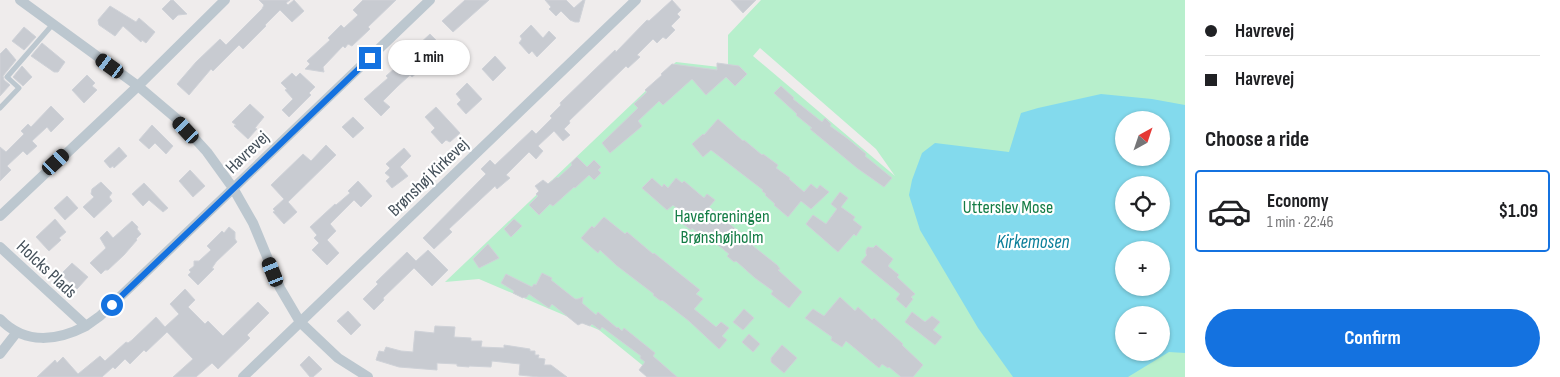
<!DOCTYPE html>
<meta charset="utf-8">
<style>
:root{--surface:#fff;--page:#f2f2f2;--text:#202124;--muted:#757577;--line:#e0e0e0;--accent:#1472e0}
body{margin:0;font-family:"Sofia Sans Condensed",sans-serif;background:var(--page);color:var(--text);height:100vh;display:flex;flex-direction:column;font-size:19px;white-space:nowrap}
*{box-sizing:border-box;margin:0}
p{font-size:16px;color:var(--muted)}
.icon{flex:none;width:28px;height:28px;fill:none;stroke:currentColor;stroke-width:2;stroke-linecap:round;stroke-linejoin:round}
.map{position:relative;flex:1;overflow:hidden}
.drawer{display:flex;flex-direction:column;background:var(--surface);width:375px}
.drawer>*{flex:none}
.hud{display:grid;align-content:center;height:110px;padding:0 20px;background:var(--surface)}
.needle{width:32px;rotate:40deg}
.tools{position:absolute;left:1115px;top:111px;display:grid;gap:10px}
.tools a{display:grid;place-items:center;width:55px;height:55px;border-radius:50%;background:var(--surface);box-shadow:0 1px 4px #0004;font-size:25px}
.end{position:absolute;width:22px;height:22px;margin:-11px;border:6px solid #1472e0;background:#fff;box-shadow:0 0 0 2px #fff}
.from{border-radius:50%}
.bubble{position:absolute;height:35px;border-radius:18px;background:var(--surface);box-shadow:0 1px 4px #0004;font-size:16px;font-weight:700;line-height:35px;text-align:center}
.car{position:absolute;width:15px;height:30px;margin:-15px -8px;border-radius:6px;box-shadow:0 0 4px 1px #0007;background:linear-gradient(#222 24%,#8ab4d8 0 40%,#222 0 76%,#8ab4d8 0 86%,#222 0)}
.hud b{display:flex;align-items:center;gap:18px;height:48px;font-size:19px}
.hud b+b{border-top:1px solid var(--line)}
.hud i{width:12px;height:12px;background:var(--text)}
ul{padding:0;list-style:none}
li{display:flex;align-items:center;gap:15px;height:82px;margin:0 10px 8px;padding:0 10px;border:2px solid var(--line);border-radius:5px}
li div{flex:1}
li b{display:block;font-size:19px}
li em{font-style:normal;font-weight:700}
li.on{border-color:var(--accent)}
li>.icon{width:45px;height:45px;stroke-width:1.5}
h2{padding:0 20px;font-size:22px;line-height:60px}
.action{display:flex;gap:10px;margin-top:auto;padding:10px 20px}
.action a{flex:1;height:58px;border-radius:30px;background:var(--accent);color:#fff;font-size:20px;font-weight:700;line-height:58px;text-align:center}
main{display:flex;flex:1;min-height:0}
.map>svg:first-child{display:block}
.green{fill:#b7efcc;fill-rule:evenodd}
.water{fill:#83daed;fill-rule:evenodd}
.building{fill:#c8cbd1;stroke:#cfd2d8}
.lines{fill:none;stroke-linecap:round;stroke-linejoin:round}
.service{stroke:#bcc7cf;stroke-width:5}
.minor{stroke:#bcc7cf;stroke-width:10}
.route{stroke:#1472e0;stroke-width:6}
.labels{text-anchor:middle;stroke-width:4.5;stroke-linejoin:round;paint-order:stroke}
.street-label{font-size:18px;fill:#44505a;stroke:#fff}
.park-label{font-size:18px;fill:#147c45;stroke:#fff}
.water-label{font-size:19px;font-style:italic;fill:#097e99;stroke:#fff}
</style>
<main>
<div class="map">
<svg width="1185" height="377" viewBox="0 0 1185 377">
<rect width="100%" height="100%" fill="#efecec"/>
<!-- green -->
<path class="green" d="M761,0h424v377h-528l-58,-47 -120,-51 -34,3 231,-220 52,6v-33zM760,48l116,101 19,27 -142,-120zM1124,120h37v38h-37zM1124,185h37v37h-37zM1124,250h37v38h-37zM1124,315h37v37h-37z"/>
<!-- water -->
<path class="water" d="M1101,94l51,5 33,6v248l-16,-1 -41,25h-115l-35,-49 -58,-98 -11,-35 3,-15 10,-27 13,-10 74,9 12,-39 17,-5zM1124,120h37v38h-37zM1124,185h37v37h-37zM1124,250h37v38h-37zM1124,315h37v37h-37z"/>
<!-- building -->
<path class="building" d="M171,0h2l14,14 -9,1 -5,5 -11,-11z
M259,0h31l-4,3 2,2 6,-5 10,11 -12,11 -12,-12 -15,15 1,1 -23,23 -4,-4 -26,26 -2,-2 -22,26 -12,-11 19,-22 24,-23 6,6 36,-36 2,-4z
M363,0h33l-28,27 2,2 -18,17 -4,-2 -3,4 -2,-2 -20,21 1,5 -19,-3 5,-5 -3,-3 23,-21 -2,-2 13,-13 3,3 14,-13 -5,-5z
M465,0h24l-36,32 -11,-11z
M545,0h21l8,8 9,-8h2l-6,22h-4l-5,-2 -9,-9 -5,5 -7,-7 2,-2z
M672,0l9,10 -4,4 3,3 -9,9 4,4 -9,9 -3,-2 -6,6 -4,-4 -16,16 3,2 -12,11 -2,-2 -57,55 1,2 -6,6 6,6 -7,6 -9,-10 -16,15 5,5 -7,8 -7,-7 -23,23 4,3 -13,11 -2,-3 -46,43 3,3 -18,17 -11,-11 63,-64 -5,-5 9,-9 5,5 37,-35 4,4 16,-16 -2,-2 11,-11 -1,-2 30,-29 25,-24 1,2 31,-32 2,1z
M731,0h25l-13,13z
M110,6l26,16 3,-4 16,14 -9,11 -4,-3 -1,2 -18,-16 -8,10 -16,-11 -1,-5z
M531,25l12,13 6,-7 7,7 -19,19 -5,-6 -3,3 -10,-11 3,-4 -2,-3z
M24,27l12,10 -12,13 -12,-9z
M430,34l7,7 -6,6 6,7 -3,3 2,2 -2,6 -7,-1 -15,13 -2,-2 -12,11 -15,15 7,6 -9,9 -17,-17 24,-21 -2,-2 17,-15 2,2 14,-14 -2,-3z
M42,43l23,19 -7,10h-4l-23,-16z
M6,48l10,12 -13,16 1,4 6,5 -10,11v-42z
M495,56l11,12 -13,13 -11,-12z
M717,63l22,3 8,8 -12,12 -9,-9 -20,18 -14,-16 -29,26 -4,-4 -21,20 4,5 -1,1 -31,26 -8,-10 36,-35 -4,-4 13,-12 -2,-2 17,-15 -1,-1 11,-10 45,6z
M22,66l10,11 -9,9 -10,-9z
M292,73l4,4 4,-4 15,14 -6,6 2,2 -22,22 -7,-7 11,-11 -8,-9 2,-1 -6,-6z
M87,75l8,8 -3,3 5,4 -13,13 -12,-13z
M467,83l15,16 -16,15 -9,-10 4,-4 -5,-6z
M781,86l13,12 -1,1 29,23 3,-4 6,6 -1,2 18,13 18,15 -1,2 27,22 -8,9 -27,-19 -47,-39 2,-1 -16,-13 1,-1 -23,-21z
M250,104l14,13 -9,11 2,1 -9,10 -14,-13 2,-1 -4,-3z
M51,106l13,13 -13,13 -4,-5 -15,14 5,5 -10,9 -4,-4 -16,15 4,4 -11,11v-34l6,5 18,-18 -3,-3 7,-7 3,3z
M436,107l24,26 -10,9 -4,-2 -4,4 -11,-12 4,-4 -10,-11z
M353,117l11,11 -11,10 -11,-11z
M718,119l25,22 1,-1 18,15 1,-1 15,11 -2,3 14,10 -1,1 15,13 7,-8 6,5 3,-4 9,7 -18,17 -10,-8 -13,16 -14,-12 1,-1 -10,-9 1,-1 -4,-3 1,-1 -52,-40 -8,7 -11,-13 11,-10 1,1z
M152,125l21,21 -7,8 -11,-11 -6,6 -10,-9z
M326,145l10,10 -48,47 9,10 -13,12 -11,-12 2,-1 -2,-2 11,-10 -13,-14 32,-31 8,7z
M119,147l8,9 -13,12 -1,-2 -3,2 -6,-7z
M404,148l7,8 -11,11 8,9 -16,12 -6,-7 4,-4 -5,-4 5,-5 -4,-4z
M577,157l10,10 7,-7 7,7 -3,3 3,3 -7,7 -5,-5 -14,13 -1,-1 -21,19 -3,-2 -11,11 -10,-10 9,-9 -2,-2 3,-3 -4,-5 8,-6 5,4 9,-7 1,1 14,-13 -1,-2z
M190,170l15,16 -12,11 -14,-16z
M652,178l10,9 2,-3 4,4 8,-10 6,5 2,-2 20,17 3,-4 8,6 -6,7 40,33 -1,2 29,23 3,4 -2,1 24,22 -13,16 -18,-14 2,-3 -18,-13 -19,-17 -2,1 -7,-6 2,-2 -17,-14 -2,3 -18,-15 -1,2 -9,-7 5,-6 -14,-12 -6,5 -25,-22z
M358,181l14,15 -11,11 -7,-7 -24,24 6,7 -9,9 12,13 -12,12 -15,-15 7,-7 -5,-5 3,-3 -7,-8 25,-23 1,1 14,-12 -2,-2z
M101,182l11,11 -3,4 3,4 -18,17 -11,-11 11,-10 -3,-3 1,-5z
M144,183l24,25 -5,4 -14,-12 -6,6 -11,-12z
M840,192l8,6 -7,9 14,10 -2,3 9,7 -6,9 -2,-2 -16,18 -32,-28 7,-9 13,9 11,-15 -6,-5z
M67,196l11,12 -13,12 -11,-12z
M604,217l21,17 2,-2 26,22 1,-1 46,37 -4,4 7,5 -9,10 22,18 5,-5 8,6 -7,8 5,4 -8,9 -30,-28 -27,-21 -1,1 -8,-6 1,-1 -38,-29 -16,-15 -2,3 -17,-15 11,-12 2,2z
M55,219l11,13 -7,6 2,2 -12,11 -13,-14z
M514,219l8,7 -11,11 -7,-8z
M132,221l6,6 -1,2 4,5 -5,5 1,1 -13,15 -16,15h-3l-4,4 -11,-11 16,-15 -6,-10 7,-7 6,7z
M229,227l6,5v7l2,3 -21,20 -4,6 2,1 -16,16 -10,-10 3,-3 -2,-2 5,-4v-5h5l12,-11 -4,-4 15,-15 2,2z
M488,244l11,14 -20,10 -6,-9z
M876,245l17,14 -5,7 11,9 -2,2 18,17 -4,3 2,2 -7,9 -10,-9 4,-5 -39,-32 6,-7 -1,-1v-4l2,-3 5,1z
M428,250l20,20 -16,16 -18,-18 -31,30 1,2 -10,10 -11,-11 15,-15 -2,-2 31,-30 9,9z
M72,263l16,14 -11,12 -16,-15z
M542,273l10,5 -1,2 24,19h3l5,-2 -1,6 14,12 2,-3 19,16 1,-1 4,4 2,-3 31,25 -2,3 24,21h-30l-8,-7 6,-8 -5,-4 1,-2 -39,-29 -2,3 -8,-6 -2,2 -8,-3 -4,2 -26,-21 -3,4 -20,-14 -3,4 -2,-1 -1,1 -10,-5 1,-2 -13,-8 5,-9 26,13 2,-3 2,1z
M185,289l10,11 -7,7 17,17 3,-3 15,15 35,-34 11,11 -22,22 3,3 -32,31 -6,-6 -16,14h-23l20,-18 -26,-27 -21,20 -2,-2 -14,14 -5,-5 -10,10 -2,-2 -11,10h-65l18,-17 2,3 6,-6 15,17 22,-18 5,5 21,-19 2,1 4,-3 24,-23 9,10 14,-13 -9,-10z
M840,297l15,14 3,-4 14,13 2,-2 29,26 -1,1 21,20 -10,12h-12l-12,-10 -1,1 -6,-4 -3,4 -33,-27 -4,6 -11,-7 1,-3 -27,-19 8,-9 11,7z
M744,309l10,9 -11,12 -10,-8z
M348,311l13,14 -10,10 -14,-14z
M912,312l13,10 7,-6 8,6 -7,8 9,7 -7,8 -30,-23z
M435,326l20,1 -1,10 17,1v3h11l-1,6 23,1v-3l26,4v2h5v4h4l-1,3 7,1 -1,6h7l16,12h-28l-20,-2 1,-11 -28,-3 -1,6 -22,-1v1l-12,-1v-2l-20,-1v7l-38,-3 -23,-7 3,-9 5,1 2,-5 15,4 12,1 2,-21 19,2z
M749,334l11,10 -7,8 -11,-10z
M782,345l15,13 -13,15 -13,-11v-4z
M309,356l13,13 -9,8h-3l-10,-12z"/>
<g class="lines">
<!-- service -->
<path class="service" d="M0,108l19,-20 -12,-11 46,-53"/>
<!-- minor -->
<path class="minor" d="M20,0l118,86 39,33 30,33 26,36 20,35 27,65 20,34 38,36 30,19
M0,216l138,-130 87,-86
M0,247l86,79c-29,15 -61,19 -86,-7
M86,326l14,-10 330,-316
M0,354l17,-22
M243,377l393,-377"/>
</g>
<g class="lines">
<!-- route -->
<path class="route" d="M112,305l258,-247"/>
</g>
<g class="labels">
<!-- street labels -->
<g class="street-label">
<text transform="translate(247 152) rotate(-44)" y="6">Havrevej</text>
<text transform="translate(428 177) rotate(-44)" y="6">Brønshøj Kirkevej</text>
<text transform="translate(47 269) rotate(43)" y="6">Holcks Plads</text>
</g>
<!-- park labels -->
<g class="park-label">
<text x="1008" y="213">Utterslev Mose</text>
<text x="722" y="222">Haveforeningen<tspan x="722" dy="21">Brønshøjholm</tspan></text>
</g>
<!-- water labels -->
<g class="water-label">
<text x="1033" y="248">Kirkemosen</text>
</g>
</g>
</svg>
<div class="tools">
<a><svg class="needle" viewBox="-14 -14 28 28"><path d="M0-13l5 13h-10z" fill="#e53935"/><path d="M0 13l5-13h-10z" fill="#757577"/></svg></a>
<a><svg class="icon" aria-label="locate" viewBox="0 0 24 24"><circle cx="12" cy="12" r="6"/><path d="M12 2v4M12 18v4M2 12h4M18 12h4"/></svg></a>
<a>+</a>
<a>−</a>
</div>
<i class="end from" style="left:112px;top:305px"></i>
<i class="end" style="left:370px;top:58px"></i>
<div class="bubble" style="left:388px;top:40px;width:82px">1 min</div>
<i class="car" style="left:110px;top:66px;rotate:306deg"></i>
<i class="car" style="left:186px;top:130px;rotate:317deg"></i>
<i class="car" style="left:56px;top:162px;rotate:47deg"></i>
<i class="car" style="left:273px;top:272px;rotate:338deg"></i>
</div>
<section class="drawer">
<div class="hud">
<b><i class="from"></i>Havrevej</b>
<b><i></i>Havrevej</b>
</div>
<h2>Choose a ride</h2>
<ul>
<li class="on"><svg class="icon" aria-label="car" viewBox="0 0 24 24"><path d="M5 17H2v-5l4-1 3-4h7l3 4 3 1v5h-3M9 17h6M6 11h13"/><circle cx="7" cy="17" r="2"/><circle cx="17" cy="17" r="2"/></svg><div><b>Economy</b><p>1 min · 22:46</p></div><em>$1.09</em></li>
</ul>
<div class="action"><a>Confirm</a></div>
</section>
</main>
